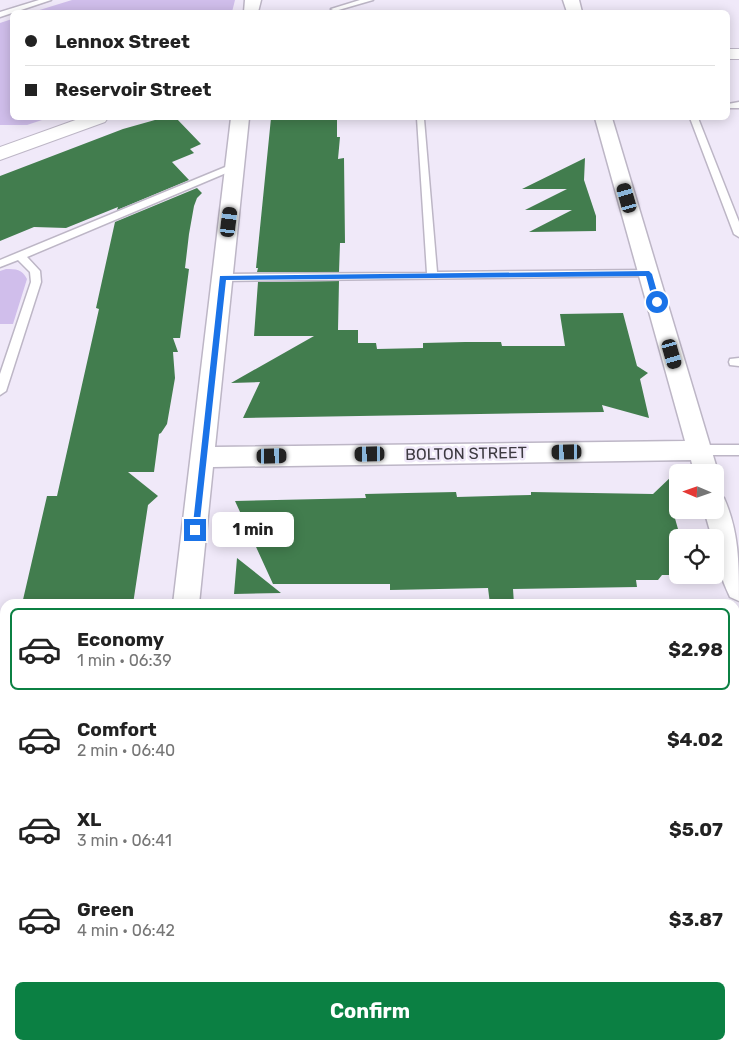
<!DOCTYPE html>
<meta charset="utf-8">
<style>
:root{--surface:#fff;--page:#f6f6f6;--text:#222;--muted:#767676;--line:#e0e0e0;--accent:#0b8043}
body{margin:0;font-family:Rubik,sans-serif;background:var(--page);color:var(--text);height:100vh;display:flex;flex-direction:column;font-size:19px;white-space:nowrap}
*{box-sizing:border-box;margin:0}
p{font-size:16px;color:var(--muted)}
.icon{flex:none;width:28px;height:28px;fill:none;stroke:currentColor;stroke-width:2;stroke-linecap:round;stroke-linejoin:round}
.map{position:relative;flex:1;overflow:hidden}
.sheet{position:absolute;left:0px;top:599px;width:740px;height:451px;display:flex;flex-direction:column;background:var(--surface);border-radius:15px 15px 0 0;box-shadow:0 2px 12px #0003}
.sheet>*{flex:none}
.guide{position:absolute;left:10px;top:10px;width:720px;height:110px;border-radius:8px;box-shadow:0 2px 12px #0003;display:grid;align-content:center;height:110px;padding:0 15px;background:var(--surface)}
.needle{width:32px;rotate:272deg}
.fabs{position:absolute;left:669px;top:464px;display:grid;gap:10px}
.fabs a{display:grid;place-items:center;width:55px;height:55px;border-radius:8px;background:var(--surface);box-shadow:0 2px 12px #0003;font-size:25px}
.end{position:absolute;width:22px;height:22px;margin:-11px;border:6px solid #1a73e8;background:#fff;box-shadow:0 0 0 2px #fff}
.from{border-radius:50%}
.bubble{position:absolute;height:35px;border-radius:8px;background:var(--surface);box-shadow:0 2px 12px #0003;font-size:16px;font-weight:700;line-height:35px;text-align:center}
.car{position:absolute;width:15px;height:30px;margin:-15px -8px;border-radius:6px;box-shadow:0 0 4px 1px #0007;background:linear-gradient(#222 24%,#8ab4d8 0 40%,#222 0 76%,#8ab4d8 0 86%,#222 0)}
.guide b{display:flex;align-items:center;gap:18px;height:48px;font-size:19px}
.guide b+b{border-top:1px solid var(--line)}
.guide i{width:12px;height:12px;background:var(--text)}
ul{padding:9px 0 0;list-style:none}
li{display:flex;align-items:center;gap:15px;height:82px;margin:0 10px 8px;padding:0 5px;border:2px solid transparent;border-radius:8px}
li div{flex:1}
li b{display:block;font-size:19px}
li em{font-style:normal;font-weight:700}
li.selected{border-color:var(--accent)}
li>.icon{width:45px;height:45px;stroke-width:1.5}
.button{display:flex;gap:10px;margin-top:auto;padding:10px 15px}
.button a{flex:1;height:58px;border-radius:8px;background:var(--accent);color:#fff;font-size:20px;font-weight:700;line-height:58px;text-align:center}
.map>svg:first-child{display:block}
.green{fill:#d0beeb}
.building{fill:#427d4e}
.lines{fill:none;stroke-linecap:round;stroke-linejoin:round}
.service-casing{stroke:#bdb6c6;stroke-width:3}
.minor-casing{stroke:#bdb6c6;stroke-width:3}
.tertiary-casing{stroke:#bdb6c6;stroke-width:2}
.service{fill:#fff;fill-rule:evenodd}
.minor{fill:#fff;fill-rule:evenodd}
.tertiary{fill:#fff;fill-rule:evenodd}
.route{fill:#1a73e8}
.labels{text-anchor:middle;stroke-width:5;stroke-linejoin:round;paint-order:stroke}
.street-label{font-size:16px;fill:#3d3a41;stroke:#f0e9f9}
</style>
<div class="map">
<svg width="739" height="1049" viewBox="0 0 739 1049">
<rect width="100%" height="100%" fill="#f0e9f9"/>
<!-- green -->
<path class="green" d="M72,0h163l-3,12h-199z
M12,19v99h36l-21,7h-27v-102z
M6,269c10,0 16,0 21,10l-14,45h-13v-53z"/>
<!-- building -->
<path class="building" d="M162,118h14l25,26 -11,5 4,4 -22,9 17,18 -72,30 1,-3 -52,21 -32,-1 -34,14v-65l123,-47z
M271,118h66v19h3l-2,22 6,-1 1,85h-5l-1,29h-82l1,-4h-2z
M585,158l-1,22 12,36v15l-67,1 43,-22h-47l42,-21h-45z
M197,188l5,5 -5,5 -3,8 -5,28 -4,34 4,1 -9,69h-7l5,14h-5l2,26 -8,46 -6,9 -2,1 -5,38h-26l30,24 -10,9 -15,99h-111l25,-108h10l42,-187 -3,-1 19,-86z
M339,281l-1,49h20v13h18l1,6 46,-1v-5l42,-1h36l1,4h63l-5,-32 63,-1 14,53 11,7 -8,6 9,39 -47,-13 2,7 -361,6 17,-36 -29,1 83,-47h-60l4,-54z
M673,475l-1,33 6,21v46h-16l-4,5h-22l1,7 -124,2 1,15h-24l-2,-16 -98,2v-6h-117l-38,-83 131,-3 -1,-4 42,-1 49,-1 1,5 74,-2v-3l122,2z
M237,558l44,35 -47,1z"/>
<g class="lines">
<!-- service casing -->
<g class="service-casing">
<path id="service" d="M39,0h12l-51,17v-5z
M360,0h13l-38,11 -4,-2z
M739,102v6h-11v-4z
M417,118l7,1 13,153 212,-2 5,4 -1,2 -434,5v-6l4,-1 204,-1z
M690,118h8l41,104v15l-5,-3z
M235,163l5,3 -2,2 -211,89 13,14 1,11 -35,109 -6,4v-21l31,-92 -1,-10 -12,-12 -18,7v-7z
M739,358v8l-9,-1 -1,-3 1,-3z
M699,445h40v10h-40l-4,-2 -2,-3 2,-3z
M735,680h4v14h-4z
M0,713h5v14h-5z"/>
</g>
<!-- minor casing -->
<g class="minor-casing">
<path id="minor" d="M245,0h16l-3,12h-14z
M563,0h16l3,12h-15z
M231,118h18l-34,329 470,-6 -90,-323h17l106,354 -3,6v-6h-21l-3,-12 -478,7 -14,137h-26z
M715,495l9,3c15,34 15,65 15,103l-9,-4c-9,-18 -15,-40 -15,-59h-3l-8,-28h11z
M735,1023h4v26h-18l-1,-4h15z
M121,1045h34l-1,4h-34z
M392,1045h185l-1,4h-185z"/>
</g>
<!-- tertiary casing -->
<g class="tertiary-casing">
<path id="tertiary" d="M728,49h11v10h-11z
M81,118h27l-3,4 -105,38v-13z"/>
</g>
<!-- service -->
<use href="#service" class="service"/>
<!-- minor -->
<use href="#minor" class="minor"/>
<!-- tertiary -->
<use href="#tertiary" class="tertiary"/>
</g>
<!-- route -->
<path class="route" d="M649,271l3,3 8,28 -3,2 -4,-2 -7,-26 -420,4 -27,250 -4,4 -3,-1 28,-257z"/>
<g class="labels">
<!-- street labels -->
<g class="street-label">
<text transform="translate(466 453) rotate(-1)" y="6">BOLTON STREET</text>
</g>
</g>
</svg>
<div class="fabs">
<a><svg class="needle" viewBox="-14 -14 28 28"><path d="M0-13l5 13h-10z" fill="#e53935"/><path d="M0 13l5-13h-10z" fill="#767676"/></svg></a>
<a><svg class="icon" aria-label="locate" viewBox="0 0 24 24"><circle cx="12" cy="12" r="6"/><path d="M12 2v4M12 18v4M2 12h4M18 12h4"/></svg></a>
</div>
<i class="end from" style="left:657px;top:302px"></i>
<i class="end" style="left:195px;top:530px"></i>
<div class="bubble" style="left:212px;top:512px;width:82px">1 min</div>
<i class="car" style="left:627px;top:198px;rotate:344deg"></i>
<i class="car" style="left:229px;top:222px;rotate:7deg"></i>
<i class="car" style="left:672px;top:354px;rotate:164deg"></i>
<i class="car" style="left:567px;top:452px;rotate:269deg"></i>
<i class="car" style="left:370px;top:454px;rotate:269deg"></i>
<i class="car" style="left:272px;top:456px;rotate:89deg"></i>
<div class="guide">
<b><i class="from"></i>Lennox Street</b>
<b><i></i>Reservoir Street</b>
</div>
<section class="sheet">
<ul>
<li class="selected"><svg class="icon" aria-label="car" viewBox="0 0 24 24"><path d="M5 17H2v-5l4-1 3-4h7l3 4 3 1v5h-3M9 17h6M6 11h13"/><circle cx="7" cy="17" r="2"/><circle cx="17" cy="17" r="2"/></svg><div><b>Economy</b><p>1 min · 06:39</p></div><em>$2.98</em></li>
<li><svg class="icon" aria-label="car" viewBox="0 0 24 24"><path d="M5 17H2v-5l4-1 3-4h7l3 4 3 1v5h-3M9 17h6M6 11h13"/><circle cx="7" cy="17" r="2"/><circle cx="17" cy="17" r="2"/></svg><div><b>Comfort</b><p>2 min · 06:40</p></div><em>$4.02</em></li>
<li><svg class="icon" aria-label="car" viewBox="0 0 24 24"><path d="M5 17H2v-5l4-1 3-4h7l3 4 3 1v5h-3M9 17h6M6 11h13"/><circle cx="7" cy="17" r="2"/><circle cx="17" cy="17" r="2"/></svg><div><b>XL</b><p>3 min · 06:41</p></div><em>$5.07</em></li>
<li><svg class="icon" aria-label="car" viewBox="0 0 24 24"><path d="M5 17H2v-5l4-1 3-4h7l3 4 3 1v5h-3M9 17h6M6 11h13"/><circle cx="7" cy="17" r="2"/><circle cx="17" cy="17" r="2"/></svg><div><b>Green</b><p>4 min · 06:42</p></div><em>$3.87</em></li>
</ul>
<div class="button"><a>Confirm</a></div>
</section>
</div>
